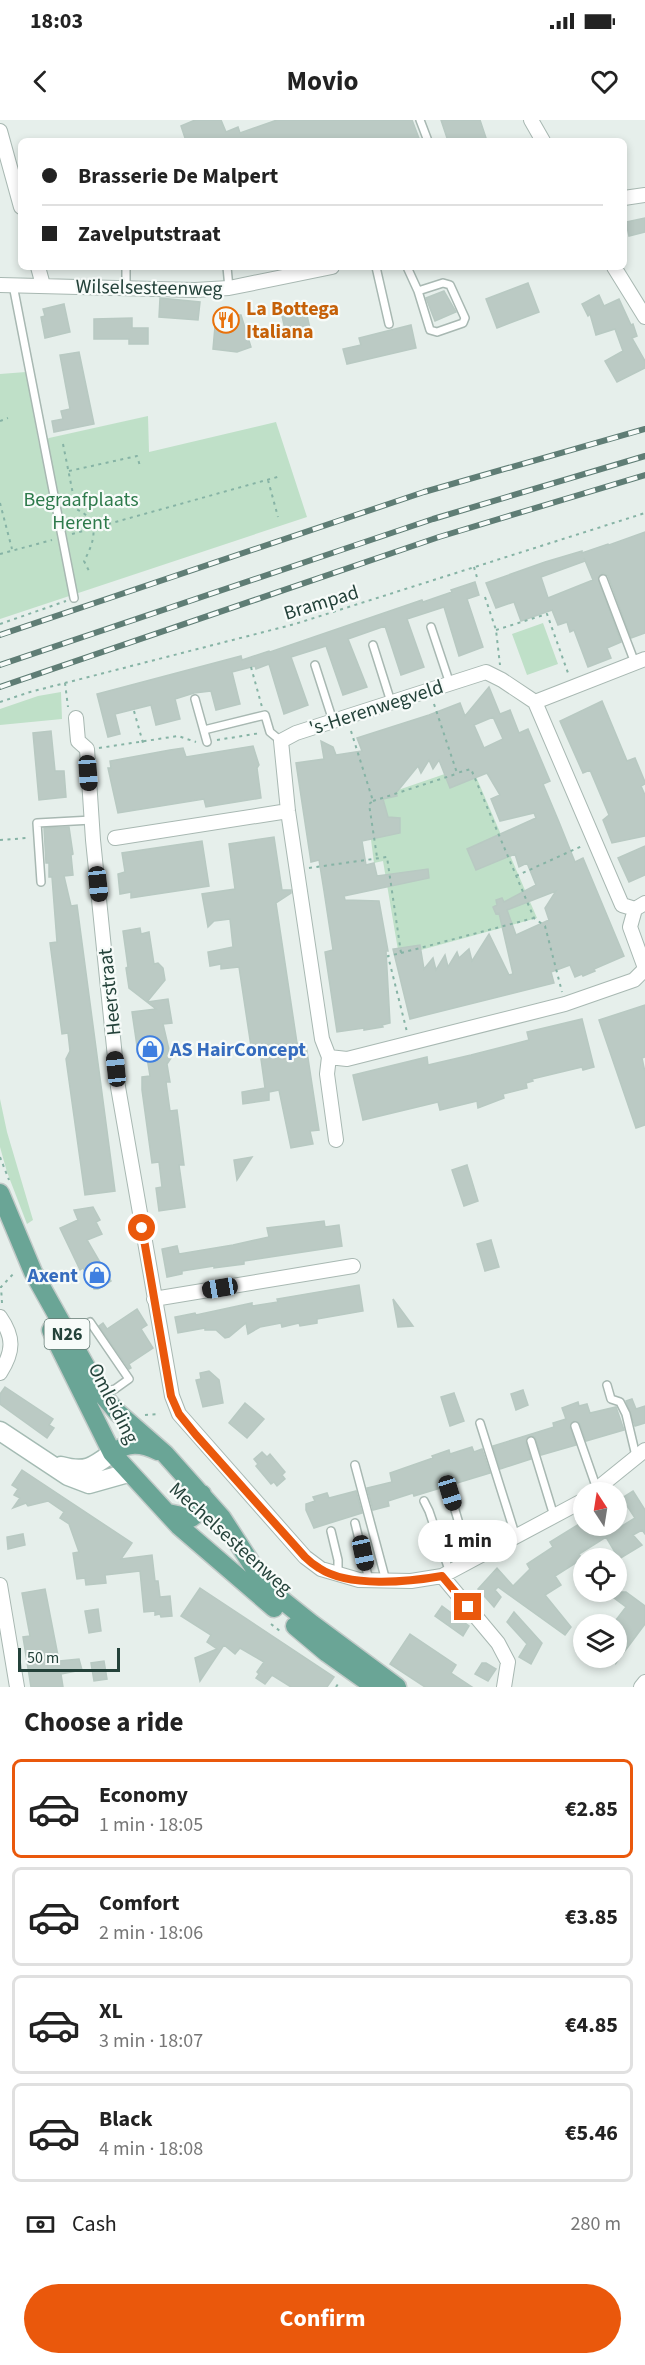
<!DOCTYPE html>
<meta charset="utf-8">
<style>
:root{--surface:#fff;--page:#f6f6f6;--text:#222;--muted:#767676;--line:#e0e0e0;--accent:#ea580c}
body{margin:0;font-family:"Source Sans 3",sans-serif;background:var(--page);color:var(--text);height:100vh;display:flex;flex-direction:column;font-size:22px;white-space:nowrap}
*{box-sizing:border-box;margin:0}
p{font-size:20px;color:var(--muted)}
.icon{flex:none;width:33px;height:33px;fill:none;stroke:currentColor;stroke-width:2;stroke-linecap:round;stroke-linejoin:round}
.map{position:relative;height:1567px;overflow:hidden}
.panel{display:flex;flex-direction:column;background:var(--surface);flex:1}
.panel>*{flex:none}
.hud{position:absolute;left:18px;top:18px;width:609px;height:132px;border-radius:9px;box-shadow:0 3px 9px #0003;display:grid;align-content:center;height:132px;padding:0 24px;background:var(--surface)}
.needle{width:39px;rotate:348deg}
.buttons{position:absolute;left:573px;top:1362px;display:grid;gap:12px}
.buttons a{display:grid;place-items:center;width:54px;height:54px;border-radius:50%;background:var(--surface);box-shadow:0 3px 9px #0003;font-size:30px}
.scale{position:absolute;left:18px;bottom:15px;width:102px;box-sizing:border-box;padding-left:6px;border:3px solid #24423a;border-top:0;font-size:16px;line-height:21px;white-space:nowrap;color:#24423a;-webkit-text-stroke:4px #f7fbf9;paint-order:stroke}
.end{position:absolute;width:27px;height:27px;margin:-14px;border:8px solid #ea580c;background:#fff;box-shadow:0 0 0 3px #fff}
.from{border-radius:50%}
.bubble{position:absolute;height:42px;border-radius:21px;background:var(--surface);box-shadow:0 3px 9px #0003;font-size:20px;font-weight:700;line-height:42px;text-align:center}
.car{position:absolute;width:18px;height:36px;margin:-18px -9px;border-radius:8px;box-shadow:0 0 4px 2px #0007;background:linear-gradient(#222 24%,#8ab4d8 0 40%,#222 0 76%,#8ab4d8 0 86%,#222 0)}
.hud b{display:flex;align-items:center;gap:21px;height:57px;font-size:22px}
.hud b+b{border-top:2px solid var(--line)}
.hud i{width:15px;height:15px;background:var(--text)}
ul{padding:0;list-style:none}
li{display:flex;align-items:center;gap:18px;height:99px;margin:0 12px 9px;padding:0 12px;border:3px solid var(--line);border-radius:9px}
li div{flex:1}
li b{display:block;font-size:22px}
li em{font-style:normal;font-weight:700}
li.selected{border-color:var(--accent)}
li>.icon{width:54px;height:54px;stroke-width:1.5}
h2{padding:0 24px;font-size:27px;line-height:72px}
.pay{display:flex;align-items:center;gap:15px;height:66px;padding:0 24px;font-size:22px}
.pay p{margin-inline-start:auto}
.button{display:flex;gap:12px;margin-top:auto;padding:12px 24px}
.button a{flex:1;height:69px;border-radius:36px;background:var(--accent);color:#fff;font-size:24px;font-weight:700;line-height:69px;text-align:center}
.status{display:flex;justify-content:space-between;align-items:center;height:42px;padding:0 30px;background:var(--surface);direction:ltr}
.status svg{height:16px;fill:currentColor}
header{display:flex;justify-content:space-between;align-items:center;height:78px;padding:0 24px;background:var(--surface);font-size:27px;font-weight:700}
.map>svg:first-child{display:block}
.green{fill:#bfe0c8}
.building{fill:#bbcac4;stroke:#b8c9c2;stroke-width:1.5;fill-rule:evenodd}
.lines{fill:none;stroke-linecap:round;stroke-linejoin:round}
.lane-casing{stroke:#a8b8b2;stroke-width:10}
.street-casing{stroke:#a8b8b2;stroke-width:16}
.secondary-casing{stroke:#a4bbb3;stroke-width:21}
.primary-casing{stroke:#c2cac8;stroke-width:21}
.path{stroke:#86b3a5;stroke-width:2;stroke-dasharray:3 4.5;stroke-linecap:butt}
.lane{stroke:#fff;stroke-width:7}
.street{stroke:#fff;stroke-width:14}
.secondary{stroke:#fff;stroke-width:18}
.primary{stroke:#6aa596;stroke-width:18}
.rail-casing{stroke:#5f7d75;stroke-width:6}
.rail{stroke:#f7fbf9;stroke-width:4;stroke-dasharray:11;stroke-linecap:butt}
.route{stroke:#ea580c;stroke-width:8}
.labels{text-anchor:middle;stroke-width:4.5;stroke-linejoin:round;paint-order:stroke}
.shield{fill:#f7fbf9;stroke:#637a73;stroke-width:1.5}
.shield-label{font-size:18px;font-weight:bold;fill:#24423a}
.street-label{font-size:20px;fill:#24423a;stroke:#f7fbf9}
.food-label{font-size:20px;font-weight:bold;fill:#c56008;stroke:#f7fbf9;text-anchor:start}
.park-label{font-size:20px;fill:#2d7a4b;stroke:#f7fbf9}
.shop-label{font-size:20px;font-weight:bold;fill:#366cbe;stroke:#f7fbf9;text-anchor:start}
</style>
<div class="status"><b>18:03</b><svg viewBox="0 0 49 12"><path d="M0 12V9h3v3zM5 12V6h3v6zM10 12V3h3v9zM15 12V0h3v12zM26 1h20v11H26zM47 4h2v5h-2z"/></svg></div>
<header><svg class="icon" aria-label="back" viewBox="0 0 24 24"><path d="M15 5l-7 7 7 7"/></svg>Movio<svg class="icon" aria-label="heart" viewBox="0 0 24 24"><path d="M12 20l-8-8c-3-5 5-10 8-4 3-6 11-1 8 4z"/></svg></header>
<div class="map">
<svg width="645" height="1567" viewBox="0 0 645 1567">
<rect width="100%" height="100%" fill="#e6efeb"/>
<!-- green -->
<path class="green" d="M26,252l13,72 10,-6 99,-22 1,36 127,-30 31,95 -307,102v-245z
M543,503l15,41 -31,11 -15,-41z
M61,572l1,27 -62,6v-16l38,-13z
M471,645l66,153 -138,38 -16,-95 -9,2 -8,-62z
M0,979l7,33 26,88 -6,4 -20,-52 -7,-25z"/>
<!-- building -->
<path class="building" d="M195,0h26l5,12 12,-5 2,6 37,-13h135l8,21h-234l-5,-15z
M441,0h39l7,21h-39z
M645,98v14l-16,4 -3,-14z
M528,163l11,29 -42,16 -11,-29z
M444,171l12,21 -21,9 -9,-23z
M599,175l5,11 15,-7 12,26 2,-1 4,12 -5,2 13,23v7l-28,14 -12,-21 18,-10 -8,-22 -19,6 -6,-21 -2,2 -6,-12z
M160,178l40,4 -2,18 -39,-3z
M304,182l7,31 -24,5 -7,-31z
M64,184l6,28 -25,6 -4,-21 4,-1 -2,-7z
M216,195h25l10,32 -14,5 -24,-3z
M132,198v10h16v16h-19v-5h-35v-20z
M411,205l5,23 -69,16 -4,-15 18,-4 -2,-7z
M79,232l15,72 -40,8 -2,-11 11,-2 -2,-8 9,-2 -10,-54z
M645,412v101l-14,5 -23,-62 -5,-3 -5,5 23,64 -14,6 4,10 -23,9 -14,-37 -4,2 -3,-10 -9,3 -6,-15 -31,11 -7,-19 -18,6 -10,-25 59,-21 37,-11v2l26,-9 1,1zM584,438l9,22 -45,18 -7,-21 44,-16z
M475,462l4,13 -12,4 16,48 -24,9 -15,-49 -37,12 17,48 -23,8 -16,-49 -37,13 19,48 -24,8 -17,-49 -35,11 17,48 -24,9 -15,-50 -13,5 -1,-3 -23,6 8,32 -24,6 -5,-19 -17,2 -19,6 5,20 -24,6 -5,-20 -36,9 5,20 -12,3 -11,-43 144,-38 1,4 27,-9 1,1 152,-52 1,2 29,-10 -1,-2z
M489,567l11,27 10,-4 9,23 9,-4 22,52 -7,3 16,38 16,40 8,-4 41,98 -30,13 1,2 -12,5 -1,-2 -7,3 -5,-12 -19,7 3,11 -144,36 -17,-70 27,-4 4,24 9,-11 3,12 9,-15 3,12 9,-15 2,6 10,-9 3,12 17,-27 20,41 4,-1 -14,-61 -3,1 -3,-7 4,-2 -1,-5 6,-2 2,4 32,-17 -9,-22 -8,4 -4,-13 -39,16 -9,-21 69,-31 -2,-5 -34,8 -9,-22 9,-4 -13,-22 -37,15 -11,-28 -6,9 -4,-9 -8,13 -3,-7 -22,27 1,3 -14,3 5,18 12,1v15l-38,8 4,24 8,-2 3,13 51,-7 1,9 -85,18 1,4 34,1 9,50h-2l4,72 -8,2 1,2 -19,3v-2l-27,4 -12,-80 8,-2 -9,-59 -5,-31 -8,2 -15,-99 28,-4 -3,-18 12,6 3,8 26,-4 -5,-13 72,-23 31,-12 5,13zM493,597l10,22 -19,9 -10,-23zM556,771l-11,17 4,12 -33,15 -9,-25z
M602,581l25,60 8,-3 10,24v2l-4,2 4,9v41l-33,7 -9,-23 6,-5 -19,-45 -7,3 -23,-52z
M51,611l4,40h9l2,26 -27,3 -6,-67z
M253,626l6,19 -2,3 4,30 -55,9 -2,-8 -86,14 -10,-45h3l-1,-7 60,-11 13,-2 3,9z
M69,707l4,27 -2,1 2,20 -9,1 7,30 6,-1 38,286 -30,4 -19,-136 4,-8 -2,-18 -6,1 -12,-91 7,-1 -5,-65h-3v-14h-3l-2,-35z
M274,717l8,53h9v3l-15,10 21,140 9,2 13,85 -9,1 3,13 -22,4 -12,-58 -10,2v8l-26,4 -1,-12 23,-4 -5,-36 -8,1 -13,-86 -18,2v-5l-11,2 -2,-14 25,-5 -3,-28 -16,2 -6,6 -6,-33 33,-5 -6,-45z
M202,721l7,45 -78,12v-6l-11,2 -2,-20 7,-2 -3,-19z
M645,726v29l-16,7 -11,-24z
M140,808l1,6 8,-2 5,32 4,-1 5,5 2,12 -18,22 -18,-14 -3,-20 2,-1 -5,-36z
M168,879l4,24 -9,1 8,34 -4,6 3,18h-4l4,29 7,-1 7,55h-5l6,42 -26,4 -3,-23 6,-1 -3,-25 -7,1 -10,-73v-13l8,-1 -4,-24 -8,1 -6,-41 24,-3 -9,-7z
M645,885v52l-3,1 3,14v53l-9,3 -37,-108z
M582,899l12,48 -11,3 -1,-3 -50,12 1,2 -7,2 1,5 -24,6 1,4 -26,10 -1,-7 -37,9 -2,-8 -75,18 -10,-45 74,-18 1,8 43,-10 58,-15 -2,-8z
M252,1037l-15,23 -3,-20z
M467,1045l11,36 -14,5 -12,-36z
M93,1087l7,13 -4,2 6,12 -15,6 24,41 -13,8h-4l-11,-21 -3,2 -20,-42 18,-8 -4,-10z
M324,1101l1,6 14,-2 3,21 -98,15v3l-30,4v-2l-32,5v3l-15,3 -5,-28 15,-3 2,8 54,-9 36,-8 -2,-9z
M491,1120l8,27 -14,4 -8,-27z
M359,1165l4,26 -46,8v4l-17,3 -1,-3 -17,4 -1,-4 -21,4 -12,7 -2,-11 -17,14 -4,1 -9,-8h-11v-2l-27,5 -3,-16 20,-4 1,2 56,-12v3l26,-4 -1,-3z
M393,1179l20,27 -15,1z
M137,1189l10,16 -6,4 12,19 -24,16 2,4 -2,1 -30,-43 4,-3 4,6z
M209,1251l10,9 4,23 -20,4 -7,-27 5,-1 -1,-6z
M5,1267l48,32 -4,6 5,3 -7,10 -47,-34v-10z
M523,1270l5,15 -12,5 -5,-16z
M454,1273l10,28 -14,5 -9,-29z
M632,1279l4,10 9,-3v17l-10,3 -9,-25z
M578,1282l1,4 8,-2 3,9 26,-6 8,23 -38,11 -6,-17 -6,-3 -4,6 6,18 -35,10 -6,-18 -6,-1 -3,6 5,17 -31,10 -7,-23 61,-19 -1,-4 13,-4 -4,-11z
M245,1283l19,16 -17,19 -18,-15z
M472,1327l2,5 8,-3 8,24 -76,23 -1,-3 -25,8 1,5 -16,4 -6,-22 25,-6 -2,-9 43,-15 -1,-2 17,-6 1,4z
M262,1332l5,5 3,-3 15,18 -3,3 3,4 -8,7 -3,-4 -3,2 -15,-18 2,-2 -4,-5z
M22,1350l110,73 -11,16 31,-4 3,26h3l2,16 10,-1 2,20 -11,1 -1,-3 -5,1v-4l-11,1 -4,-41 -35,4 1,8 -20,2 -1,-7 -8,1 -4,-26 6,-1 -10,-28 -9,-6 4,-6 -16,-11 -20,5 -2,-3 -13,5 7,-10 -6,-3 4,-6 -6,-4z
M356,1371l6,22 -48,15 -8,-18v-6l9,-3 -2,-4 14,-4 2,5z
M633,1371l12,19v24l-3,-4 -9,5 9,10 -23,14 -13,-22 -27,17 3,5 -27,17 6,9 -16,10 26,32 -6,8 -67,-48 -3,3 6,7 -7,10 -16,-18 19,-21 16,18 17,-17 -3,-5 26,-17 -3,-5 34,-21v5h20l5,8 26,-16 -13,-20z
M23,1414l2,11 -17,4 -1,-12z
M200,1468l134,89 -7,10h-36l-19,-12 -7,9 -9,-6 3,-4 -2,-2 7,-10 -24,-14 -5,6 -11,-9 -24,36 -5,-23 22,-9 -10,-7 4,-7 -30,-19z
M45,1469l14,72 20,-2 3,11 -21,4 2,13h-32l-8,-50 7,-1 -8,-43z
M606,1472h20l19,14v18l-29,39v-43l10,-13z
M442,1486l27,20 -6,10 -28,-20z
M98,1489l3,22 -12,2 -4,-22z
M514,1492l28,31 -11,21 -12,-7 8,-13 -20,-22z
M410,1514l46,31 -5,8 21,14h-47l-35,-23z
M104,1541l3,18 -13,2 -3,-18z
M482,1543h4l10,6 -8,12 -13,-7z"/>
<g class="lines">
<!-- lane casing -->
<g class="lane-casing">
<path id="lane" d="M420,0l8,21
M227,147l2,21
M376,147l13,57
M407,147l11,24 12,39 7,2 26,-9 2,-5 -15,-33 -7,-2 -25,8
M13,165l61,313
M126,168v-21
M603,459l32,84
M431,507l19,57
M373,525l18,57
M315,545l18,56
M195,579l12,43
M204,610l61,-15 5,17 11,9
M41,762l-4,-59 55,-3
M68,1212l22,-10 39,57 -14,10 -13,3
M607,1265l4,14 9,3 6,12 10,42
M480,1303l36,114
M575,1306l22,63
M531,1321l23,75
M355,1345l31,116
M450,1373l20,68
M424,1381l5,10 21,62
M355,1403l14,57
M331,1411l7,29v15"/>
</g>
<!-- street casing -->
<g class="street-casing">
<path id="street" d="M531,0l12,21
M0,11l21,76
M624,78l21,-3
M38,147l5,18
M614,147l31,50
M0,165l195,5 34,-2 103,-21
M645,539l-110,43 -33,-22 -16,-8 -190,61 -15,8 7,70 34,228 7,18 18,2 218,-55 69,-24 11,-11
M535,582l87,203 13,4
M76,598l2,23 9,8 6,91 25,247 54,309 7,18 126,143 16,12 38,11 52,1 31,-5 142,-76
M115,718l173,-27
M645,783l-10,6 -5,18 15,41
M329,937l-2,17 9,66
M154,1179l199,-33
M0,1197c14,20 14,34 0,56
M593,1372l52,-42
M442,1456l56,67 10,19 -4,25
M0,1465l17,102
M641,1567l4,-5"/>
</g>
<!-- secondary casing -->
<g class="secondary-casing">
<path id="secondary" d="M0,1311l68,45 21,8 39,-11
M61,1346c25,7 32,1 51,-13"/>
</g>
<!-- primary casing -->
<g class="primary-casing">
<path id="primary" d="M0,1073l33,79 67,120 17,20 48,42 57,64 45,70 45,36 85,63
M51,1210l61,123 67,73 95,82
M112,1333c16,-11 29,-10 46,-2
M168,1393l23,5 8,-6 3,-18
M295,1506l32,27 48,34"/>
</g>
<!-- path -->
<path class="path" d="M0,301l8,-3
M63,324l13,65c25,11 19,32 8,52l5,10
M69,351l68,-15 3,10
M268,360l10,37
M0,383l12,46
M72,414l209,-58
M0,434l52,-14
M474,447l4,14
M485,477l11,33 4,35
M0,504l66,-23
M496,510l51,-16 21,59
M251,547l11,40
M65,563l3,24
M0,582l30,-10 265,-68 350,-111
M434,584l23,69 14,-4 63,149 11,8 17,66
M134,591l9,32
M351,611l22,70 -4,3 8,53
M217,620l44,-7
M99,628l79,-12 18,6
M373,681l83,-27
M0,720l27,-2
M309,748l78,-11 14,96 -13,3 19,76
M516,756l66,-30
M401,833l133,-35
M0,1037l9,23
M2,1183l-1,-16 14,-15
M145,1295l15,-1
M271,1504l9,7
M336,1567l4,-6"/>
<!-- lane -->
<use href="#lane" class="lane"/>
<!-- street -->
<use href="#street" class="street"/>
<!-- secondary -->
<use href="#secondary" class="secondary"/>
<!-- primary -->
<use href="#primary" class="primary"/>
<!-- rail casing -->
<g class="rail-casing">
<path id="rail" d="M0,515l424,-143 221,-63
M0,545l433,-146 212,-63
M0,567l439,-150 206,-62"/>
</g>
<!-- rail -->
<use href="#rail" class="rail"/>
</g>
<g class="lines">
<!-- route -->
<path class="route" d="M142,1108l29,168 8,18 17,21 109,122c4,4 9,8 14,11 30,20 89,14 123,8l26,31"/>
</g>
<!-- icons -->
<defs>
<g id="restaurant-ring" transform="scale(1.35)"><circle r="9.5" fill="#f7fbf9" stroke="#e8710a" stroke-width="1.5"/><path d="M-5-6h1v4h1v-4h1v4h1v-4h1v5L-1.5 .5V6h-2V.5L-5-1ZM5-6V6H3V1.5H1.5Q1.5-4 5-6Z" fill="#e8710a"/></g>
<g id="shop-ring" transform="scale(1.35)"><circle r="9.5" fill="#f7fbf9" stroke="#3f7fe0" stroke-width="1.5"/><path d="M-5-2.5h2.3a2.7 3.5 0 0 1 5.4 0H5L5.5 6h-11ZM-1.5-2.5h3a1.5 2.3 0 0 0-3 0Z" fill="#3f7fe0"/></g>
</defs>
<g fill-rule="evenodd">
<use href="#restaurant-ring" x="226" y="200"/>
<use href="#shop-ring" x="150" y="929"/>
<use href="#shop-ring" x="97" y="1155"/>
</g>
<g class="labels">
<!-- shield labels -->
<rect class="shield" x="44.5" y="1199" width="45" height="30" rx="4.5"/>
<g class="shield-label">
<text x="67" y="1220">N26</text>
</g>
<!-- street labels -->
<g class="street-label">
<text transform="translate(149 167) rotate(1)" y="7">Wilselsesteenweg</text>
<text transform="translate(321 482) rotate(-17)" y="7">Brampad</text>
<text transform="translate(376 587) rotate(-18)" y="7">'s-Herenwegveld</text>
<text transform="translate(109 872) rotate(-96)" y="7">Heerstraat</text>
<text transform="translate(114 1283) rotate(63)" y="7">Omleiding</text>
<text transform="translate(231 1418) rotate(42)" y="7">Mechelsesteenweg</text>
</g>
<!-- food labels -->
<g class="food-label">
<text x="246" y="195">La Bottega<tspan x="246" dy="23">Italiana</tspan></text>
</g>
<!-- park labels -->
<g class="park-label">
<text x="81" y="386">Begraafplaats<tspan x="81" dy="23">Herent</tspan></text>
</g>
<!-- shop labels -->
<g class="shop-label">
<text x="170" y="936">AS HairConcept</text>
<text x="78" y="1162" text-anchor="end">Axent</text>
</g>
</g>
</svg>
<div class="buttons">
<a><svg class="needle" viewBox="-14 -14 28 28"><path d="M0-13l5 13h-10z" fill="#e53935"/><path d="M0 13l5-13h-10z" fill="#767676"/></svg></a>
<a><svg class="icon" aria-label="locate" viewBox="0 0 24 24"><circle cx="12" cy="12" r="6"/><path d="M12 2v4M12 18v4M2 12h4M18 12h4"/></svg></a>
<a><svg class="icon" aria-label="layers" viewBox="0 0 24 24"><path d="M12 4l9 5-9 5-9-5zM3 14l9 5 9-5"/></svg></a>
</div>
<div class="scale">50 m</div>
<i class="end from" style="left:142px;top:1108px"></i>
<i class="end" style="left:468px;top:1487px"></i>
<div class="bubble" style="left:418px;top:1400px;width:99px">1 min</div>
<i class="car" style="left:88px;top:653px;rotate:176deg"></i>
<i class="car" style="left:98px;top:764px;rotate:174deg"></i>
<i class="car" style="left:116px;top:949px;rotate:354deg"></i>
<i class="car" style="left:220px;top:1168px;rotate:261deg"></i>
<i class="car" style="left:450px;top:1373px;rotate:163deg"></i>
<i class="car" style="left:363px;top:1433px;rotate:168deg"></i>
<div class="hud">
<b><i class="from"></i>Brasserie De Malpert</b>
<b><i></i>Zavelputstraat</b>
</div>
</div>
<section class="panel">
<h2>Choose a ride</h2>
<ul>
<li class="selected"><svg class="icon" aria-label="car" viewBox="0 0 24 24"><path d="M5 17H2v-5l4-1 3-4h7l3 4 3 1v5h-3M9 17h6M6 11h13"/><circle cx="7" cy="17" r="2"/><circle cx="17" cy="17" r="2"/></svg><div><b>Economy</b><p>1 min · 18:05</p></div><em>€2.85</em></li>
<li><svg class="icon" aria-label="car" viewBox="0 0 24 24"><path d="M5 17H2v-5l4-1 3-4h7l3 4 3 1v5h-3M9 17h6M6 11h13"/><circle cx="7" cy="17" r="2"/><circle cx="17" cy="17" r="2"/></svg><div><b>Comfort</b><p>2 min · 18:06</p></div><em>€3.85</em></li>
<li><svg class="icon" aria-label="car" viewBox="0 0 24 24"><path d="M5 17H2v-5l4-1 3-4h7l3 4 3 1v5h-3M9 17h6M6 11h13"/><circle cx="7" cy="17" r="2"/><circle cx="17" cy="17" r="2"/></svg><div><b>XL</b><p>3 min · 18:07</p></div><em>€4.85</em></li>
<li><svg class="icon" aria-label="car" viewBox="0 0 24 24"><path d="M5 17H2v-5l4-1 3-4h7l3 4 3 1v5h-3M9 17h6M6 11h13"/><circle cx="7" cy="17" r="2"/><circle cx="17" cy="17" r="2"/></svg><div><b>Black</b><p>4 min · 18:08</p></div><em>€5.46</em></li>
</ul>
<div class="pay"><svg class="icon" aria-label="cash" viewBox="0 0 24 24"><path d="M3 7h18v10H3z"/><circle cx="12" cy="12" r="2"/></svg>Cash<p>280 m</p></div>
<div class="button"><a>Confirm</a></div>
</section>
